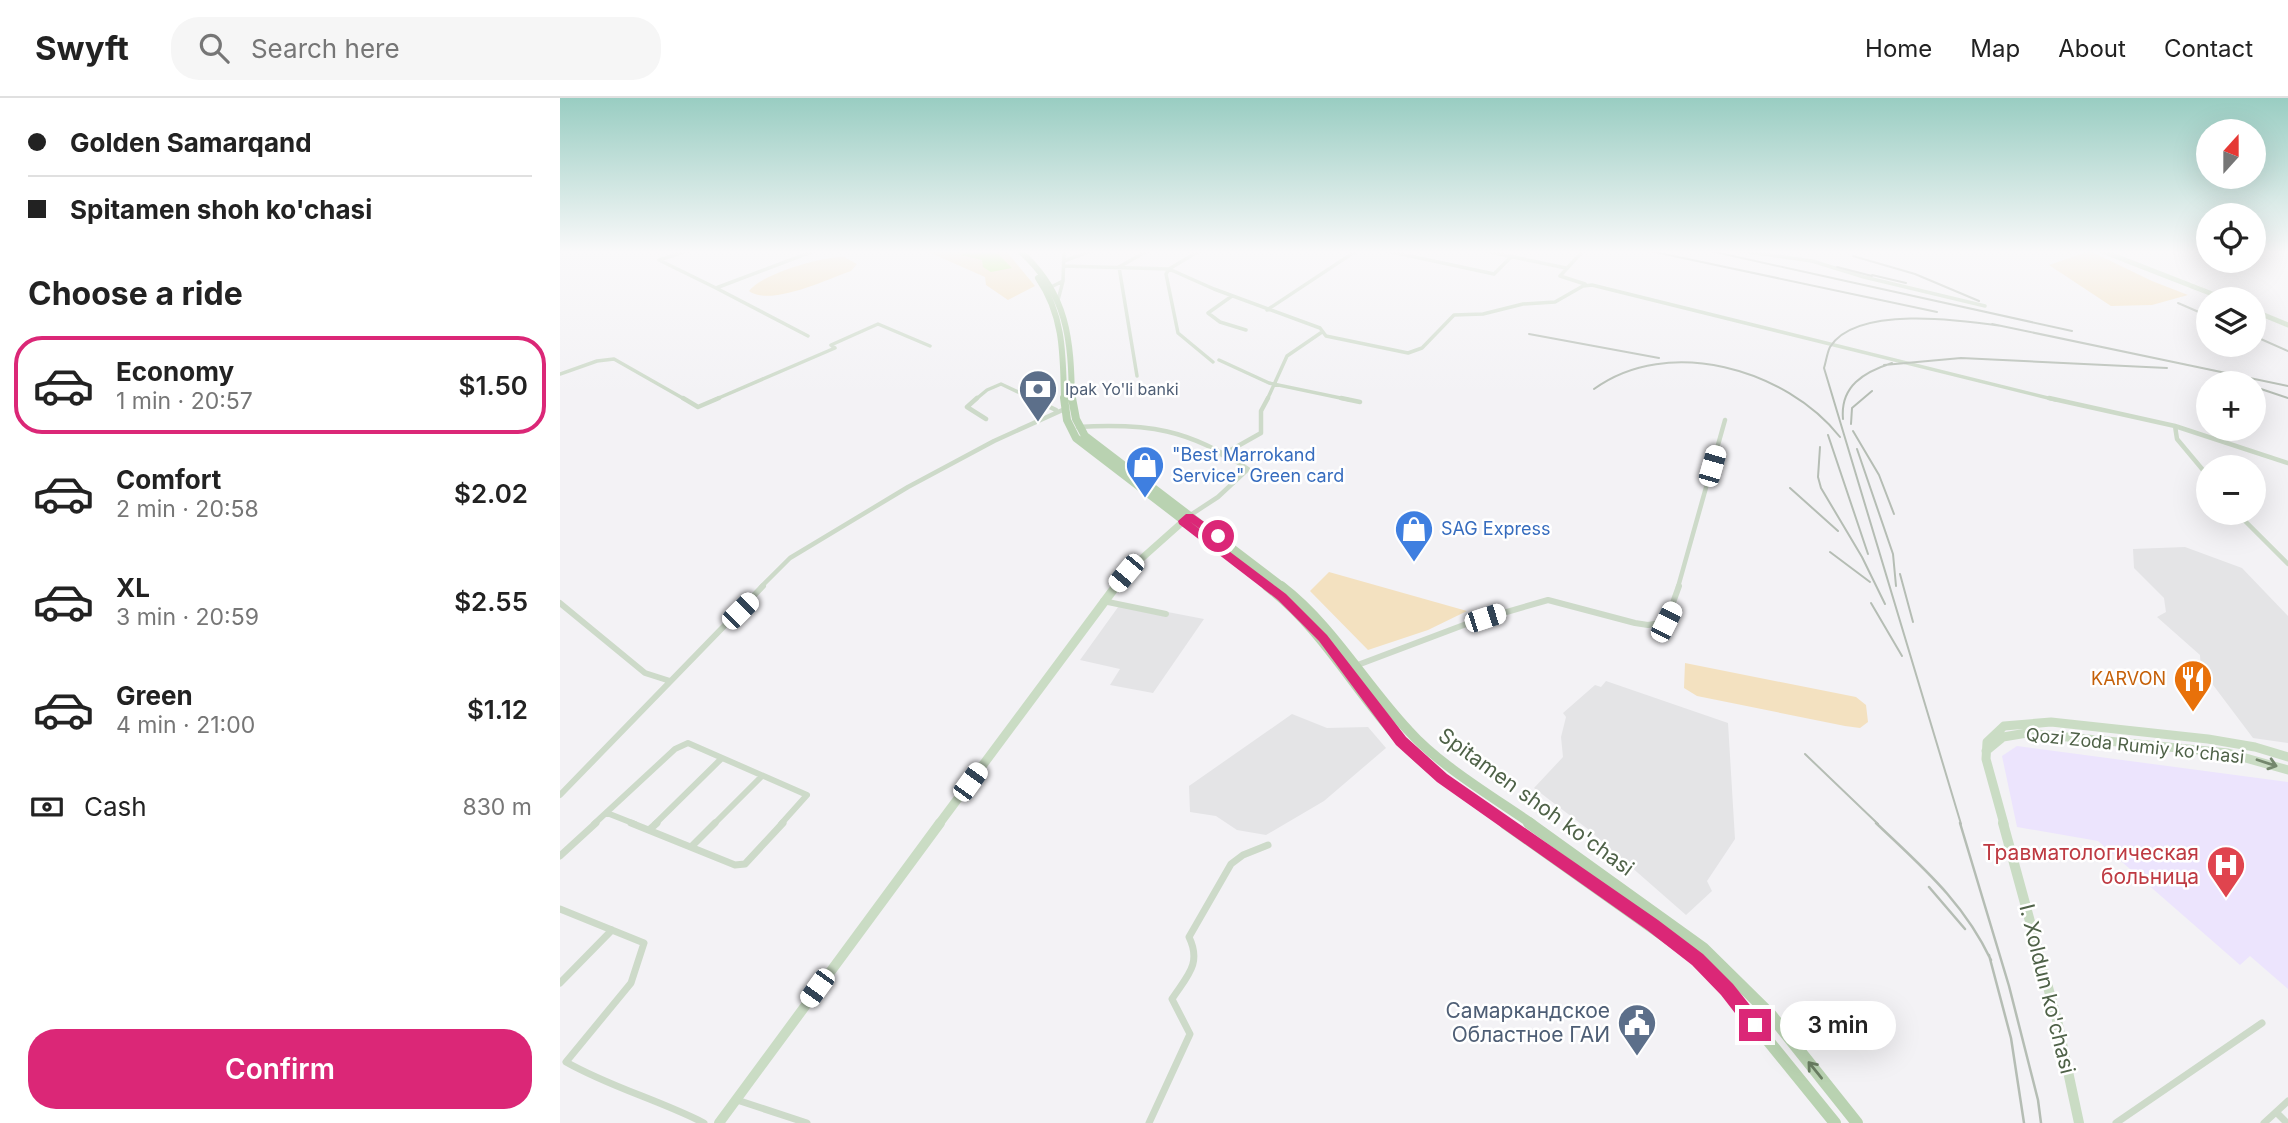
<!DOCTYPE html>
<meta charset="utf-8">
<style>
:root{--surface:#fff;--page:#f6f6f6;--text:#222;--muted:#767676;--line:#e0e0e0;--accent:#db2777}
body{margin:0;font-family:Inter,sans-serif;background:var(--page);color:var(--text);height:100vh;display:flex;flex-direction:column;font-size:26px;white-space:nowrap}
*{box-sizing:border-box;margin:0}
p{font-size:23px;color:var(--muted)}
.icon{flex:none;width:38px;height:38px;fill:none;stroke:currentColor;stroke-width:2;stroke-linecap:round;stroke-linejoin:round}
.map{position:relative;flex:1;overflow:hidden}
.sheet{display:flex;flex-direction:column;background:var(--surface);width:560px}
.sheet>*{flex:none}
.guide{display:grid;align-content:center;height:154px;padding:0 28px;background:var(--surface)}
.needle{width:46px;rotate:21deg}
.controls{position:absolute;left:1636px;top:21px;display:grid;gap:14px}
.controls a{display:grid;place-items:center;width:70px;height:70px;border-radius:50%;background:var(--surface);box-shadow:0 7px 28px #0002;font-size:35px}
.end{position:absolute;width:32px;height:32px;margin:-16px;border:9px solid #db2777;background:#fff;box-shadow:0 0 0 4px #fff}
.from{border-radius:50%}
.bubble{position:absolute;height:49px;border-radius:24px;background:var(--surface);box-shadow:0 7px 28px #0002;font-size:23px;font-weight:600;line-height:49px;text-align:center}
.car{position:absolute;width:21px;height:42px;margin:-21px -10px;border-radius:9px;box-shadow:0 0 5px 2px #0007;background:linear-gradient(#fff 24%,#345 0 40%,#fff 0 76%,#345 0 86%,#fff 0)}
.guide b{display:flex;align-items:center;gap:24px;height:66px;font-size:26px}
.guide b+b{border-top:2px solid var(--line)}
.guide i{width:18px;height:18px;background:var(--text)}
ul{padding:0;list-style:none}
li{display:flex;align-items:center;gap:21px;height:98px;margin:0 14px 10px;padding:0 14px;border:4px solid transparent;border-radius:28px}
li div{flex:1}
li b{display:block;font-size:26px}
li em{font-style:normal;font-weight:600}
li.active{border-color:var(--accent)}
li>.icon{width:63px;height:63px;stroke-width:1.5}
h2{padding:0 28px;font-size:32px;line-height:84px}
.pay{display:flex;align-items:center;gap:18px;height:77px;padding:0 28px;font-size:26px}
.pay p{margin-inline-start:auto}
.action{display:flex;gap:14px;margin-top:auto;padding:14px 28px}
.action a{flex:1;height:80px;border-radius:28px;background:var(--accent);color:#fff;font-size:28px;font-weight:600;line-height:80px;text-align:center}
header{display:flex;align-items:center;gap:42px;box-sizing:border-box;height:98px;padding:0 35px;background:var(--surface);border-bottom:2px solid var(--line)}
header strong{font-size:33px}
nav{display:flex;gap:38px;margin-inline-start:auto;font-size:24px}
.search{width:490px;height:63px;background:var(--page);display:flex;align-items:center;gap:18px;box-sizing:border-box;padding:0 24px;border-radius:28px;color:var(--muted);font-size:26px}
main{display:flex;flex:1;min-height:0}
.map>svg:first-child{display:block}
.education{fill:#e4e4e6}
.medical{fill:#ece4fd}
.green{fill:#f3e1c0}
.water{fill:#c3f38a}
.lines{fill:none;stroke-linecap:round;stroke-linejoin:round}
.street-far3{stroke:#cddac9;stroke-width:3.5}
.street-far2{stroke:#cddac9;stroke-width:4.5}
.street-far1{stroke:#cddac9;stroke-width:6}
.street{stroke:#cddac9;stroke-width:7}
.secondary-far3{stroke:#cadcc4;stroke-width:5}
.secondary-far2{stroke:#cadcc4;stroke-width:7}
.secondary-far1{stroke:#cadcc4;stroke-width:9}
.secondary{stroke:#cadcc4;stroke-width:10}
.primary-far3{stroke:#b9d2b1;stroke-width:6}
.primary-far2{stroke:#b9d2b1;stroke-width:8}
.primary-far1{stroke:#b9d2b1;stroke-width:10}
.primary{stroke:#b9d2b1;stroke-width:12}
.rail-far1{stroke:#b5bdb4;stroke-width:2}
.rail{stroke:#b5bdb4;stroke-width:2.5}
.oneway{stroke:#74876d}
.oneway2{stroke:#6a7e62}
.route{fill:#db2777}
.labels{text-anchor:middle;stroke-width:5;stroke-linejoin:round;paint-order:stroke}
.far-service-label{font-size:16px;fill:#4e5e75;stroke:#fff;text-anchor:start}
.shop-label{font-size:18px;fill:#366cbe;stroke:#fff;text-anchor:start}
.food-label{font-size:18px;fill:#c56008;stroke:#fff;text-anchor:end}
.street-label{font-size:18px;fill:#4f6248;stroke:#fff}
.near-street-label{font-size:21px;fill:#4f6248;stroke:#fff}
.near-health-label{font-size:21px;fill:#be3a42;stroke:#fff;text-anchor:end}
.near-service-label{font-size:21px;fill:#4e5e75;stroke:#fff;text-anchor:end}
</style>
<header>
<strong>Swyft</strong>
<div class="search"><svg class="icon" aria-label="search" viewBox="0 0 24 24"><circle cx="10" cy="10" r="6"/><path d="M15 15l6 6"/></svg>Search here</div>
<nav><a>Home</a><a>Map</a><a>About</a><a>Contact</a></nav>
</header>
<main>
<section class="sheet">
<div class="guide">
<b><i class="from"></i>Golden Samarqand</b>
<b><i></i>Spitamen shoh ko'chasi</b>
</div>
<h2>Choose a ride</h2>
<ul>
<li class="active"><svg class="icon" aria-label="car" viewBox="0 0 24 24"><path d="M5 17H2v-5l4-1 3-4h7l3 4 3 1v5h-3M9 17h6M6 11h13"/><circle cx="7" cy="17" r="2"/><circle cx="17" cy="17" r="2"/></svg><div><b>Economy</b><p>1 min · 20:57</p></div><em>$1.50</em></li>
<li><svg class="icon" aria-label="car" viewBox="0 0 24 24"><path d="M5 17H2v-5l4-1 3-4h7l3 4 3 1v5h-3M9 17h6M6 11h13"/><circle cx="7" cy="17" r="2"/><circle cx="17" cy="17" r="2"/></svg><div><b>Comfort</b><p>2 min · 20:58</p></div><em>$2.02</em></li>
<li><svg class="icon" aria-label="car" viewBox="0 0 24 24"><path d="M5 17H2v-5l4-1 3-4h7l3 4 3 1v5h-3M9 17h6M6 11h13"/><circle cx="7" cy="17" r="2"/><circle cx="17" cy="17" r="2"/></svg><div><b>XL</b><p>3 min · 20:59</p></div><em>$2.55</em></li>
<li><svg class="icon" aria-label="car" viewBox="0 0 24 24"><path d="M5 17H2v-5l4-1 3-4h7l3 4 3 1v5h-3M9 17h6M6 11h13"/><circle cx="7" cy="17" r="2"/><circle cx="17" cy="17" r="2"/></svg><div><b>Green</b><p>4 min · 21:00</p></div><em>$1.12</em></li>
</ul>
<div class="pay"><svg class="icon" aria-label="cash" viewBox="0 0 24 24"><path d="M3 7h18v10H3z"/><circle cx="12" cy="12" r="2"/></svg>Cash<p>830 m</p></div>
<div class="action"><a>Confirm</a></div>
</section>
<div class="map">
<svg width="1728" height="1025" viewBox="0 0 1728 1025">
<rect width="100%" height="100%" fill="#f3f2f5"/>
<!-- education -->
<path class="education" d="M1625,449l57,21 46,48v127l-35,-5 -52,-69 -1,-14 -43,-38 9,-5 -2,-14 -30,-30 -1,-19z
M561,505l83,16 -51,74 -43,-8 10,-16 -40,-9z
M1046,583l122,42 7,116 -28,42 5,10 -26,24 -97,-85 -55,-42 29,-31 -2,-20 5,-20 -3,-4 32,-28 6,2z
M732,616l35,14 41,-1 18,21 -62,53 -58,34 -29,-5 -21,-14 -26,-4 -1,-26z"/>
<!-- medical -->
<path class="medical" d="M1457,648l271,36v207l-38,-33 -10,9 -142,-124 -81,-14 -15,-71z"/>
<!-- green -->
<path class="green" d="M366,153h80l29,35 -27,14 -22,-15 -1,-8z
M1530,153l62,30 36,14 -36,10 -41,1 -62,-41z
M284,159l13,7 -6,7c-23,8 -81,36 -102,20 12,-17 74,-35 95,-34z
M769,474l138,39 -39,19 -60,20 -58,-59z
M1125,565l171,34 10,8 2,17 -8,6 -15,-2 -148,-30 -13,-8z"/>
<!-- water -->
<path class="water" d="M406,153h29l17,17 -21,4 -8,-5 -1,-7 -21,-5z"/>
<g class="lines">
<!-- street-far3 -->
<path class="street-far3" d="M127,153l-28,9 57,28 98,-37
M639,153l-30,18 -3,5 12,59 35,29
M827,153l107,23 18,-18
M925,153l81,17
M1023,153l-23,25 25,8
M1182,153l70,10 52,16 121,29
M504,163l27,-10
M504,168l105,3 45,20 106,39 6,8 82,17 14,-5 32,-33 29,-1 40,-10 32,-2 28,-16 9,-1 464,115
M156,190l92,48
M489,190l14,-7 1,-30
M672,198l-24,17 12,9 26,8
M498,202l5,-19
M707,212l89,-59
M659,262l50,23 81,17
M0,276l37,-13 17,-2 72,41
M577,278l-18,-109 28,-16
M154,302l121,-52 -4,-3 47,-21 52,22
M415,302l12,-10 14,-6 34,16
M707,302l20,-44 35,-24"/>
<!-- street-far2 -->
<path class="street-far2" d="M123,300l15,9 21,-9
M417,300l-10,9 19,12
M471,300l25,12
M781,300l19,4
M1489,300l126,28 113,37
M1615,328l2,13 31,37
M518,329c70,-4 111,2 170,42l-30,28 -29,19
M662,357l39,-22v-22l7,-13
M1677,415l51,51
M201,489l29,-29 118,-71 86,-46 73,-33
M1118,489l47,-167"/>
<!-- street-far1 -->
<path class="street-far1" d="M543,503l63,13
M0,505l85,70 25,8
M795,568l114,-43 79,-23 87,23 13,2 18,-3 13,-36
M0,697l203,-209
M47,715l28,11
M34,726l81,-75 13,-6 119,52 -26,29
M95,726l66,-65
M154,726l47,-47"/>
<!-- street -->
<path class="street" d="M71,725l104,42 10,-1 38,-41
M89,732l8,-7
M131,749l24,-24
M0,758l36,-33
M0,811l84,34 -13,40 -65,79c44,25 93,38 138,61
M0,885l52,-53
M177,1002l70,23
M1716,1014l11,11
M589,1025l41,-89 -18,-35c15,-23 30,-35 17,-62l42,-73 12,-9 25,-10
M1556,1025l146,-100
M1704,1025l24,-22"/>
<!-- secondary-far3 -->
<path class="secondary-far3" d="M1542,153l123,48
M1694,213l34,14"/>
<!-- secondary-far2 -->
<path class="secondary-far2" d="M555,489l17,-20 55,-49"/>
<!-- secondary-far1 -->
<path class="secondary-far1" d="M1426,653l17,-14 24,-4 201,20 60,17
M379,726l177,-238
M1444,726l-18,-65 1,-17 17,-16 47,-4 157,17 47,8 33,10"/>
<!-- secondary -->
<path class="secondary" d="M1443,725l54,197 22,103
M159,1025l221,-300"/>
<!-- primary-far3 -->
<path class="primary-far3" d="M460,153c48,43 51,88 52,149
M478,180c26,38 25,78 26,122"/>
<!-- primary-far2 -->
<path class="primary-far2" d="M504,300l3,22 9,18 194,149
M512,300l4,21 9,17 198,151"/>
<!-- primary-far1 -->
<path class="primary-far1" d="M707,488c58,45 86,103 134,155 30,33 70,58 106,83
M721,488c51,39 83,97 127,144 31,35 85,67 124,94"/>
<!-- primary -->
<path class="primary" d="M945,725l192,136 30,31 108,133
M969,725l174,125 68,67 86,108"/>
<!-- rail-far1 -->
<path class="rail-far1" d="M1090,153l287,61
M1150,153l362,80
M1293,158l62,18 64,27
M1277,169l35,9
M1312,177l34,8
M1618,205l30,13
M1432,226l296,62
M969,236l130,24
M1694,238l34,15
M1324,267l77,-7 206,10
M1034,291c74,-54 192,-20 246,48
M1701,291l27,9
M1283,321c-3,-33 21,-47 49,-56
M1291,326l1,-16 20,-17
M1293,333l26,44 15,39
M1268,337l40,119
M1260,349l-2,30 3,11 41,69 23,47
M1297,351l36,105 3,32
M1230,390l48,43
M1270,454l40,30
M1340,476l13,48
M1311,505l31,53
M1245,656l73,70
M1401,726l-137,-456c2,-6 3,-15 6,-21 26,-42 131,-27 172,-21"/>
<!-- rail -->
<path class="rail" d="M1316,725c46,44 87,78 115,137
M1400,725l49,163 29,114 3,23
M1369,789l36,42
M1429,857l22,83 13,85"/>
</g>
<!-- one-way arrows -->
<defs><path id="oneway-shaft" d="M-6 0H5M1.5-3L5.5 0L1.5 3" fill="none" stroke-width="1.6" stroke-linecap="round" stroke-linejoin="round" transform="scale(1.75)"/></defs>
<use class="oneway" href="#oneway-shaft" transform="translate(1707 665) rotate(18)"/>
<use class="oneway2" href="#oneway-shaft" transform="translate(1255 972) rotate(-129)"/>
<!-- sky -->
<linearGradient id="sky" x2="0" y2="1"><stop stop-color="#99cdc2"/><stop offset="0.52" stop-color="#faf9fa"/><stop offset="1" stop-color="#faf9fa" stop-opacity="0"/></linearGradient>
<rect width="1728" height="296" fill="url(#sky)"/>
<!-- route -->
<path class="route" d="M626,416h7l28,20v5h-7l-25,-18 97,73 41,41 79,102 41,37 211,146 45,34 30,30 28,35 2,6 -2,6 -6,2 -6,-2 -28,-36 -29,-30 -45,-35 -210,-148 -41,-37 -77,-104 -41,-41 -99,-76 -1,-3z"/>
<!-- icons -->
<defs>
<g id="bank-pin" transform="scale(2.0125)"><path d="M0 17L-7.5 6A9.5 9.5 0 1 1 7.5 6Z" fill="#5c6f8a" stroke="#fff"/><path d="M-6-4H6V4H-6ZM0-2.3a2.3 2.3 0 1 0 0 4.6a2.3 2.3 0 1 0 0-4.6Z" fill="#fff"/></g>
<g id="shop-pin" transform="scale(2.0125)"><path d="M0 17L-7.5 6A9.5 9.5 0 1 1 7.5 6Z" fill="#3f7fe0" stroke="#fff"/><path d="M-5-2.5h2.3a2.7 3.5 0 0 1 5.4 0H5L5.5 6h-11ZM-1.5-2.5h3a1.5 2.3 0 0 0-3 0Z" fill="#fff"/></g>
<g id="restaurant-pin" transform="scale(2.0125)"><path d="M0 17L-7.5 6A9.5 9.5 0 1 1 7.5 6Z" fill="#e8710a" stroke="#fff"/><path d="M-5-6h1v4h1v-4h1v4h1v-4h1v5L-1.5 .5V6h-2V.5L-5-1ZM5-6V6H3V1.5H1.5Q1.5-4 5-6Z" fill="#fff"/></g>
<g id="hospital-pin" transform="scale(2.0125)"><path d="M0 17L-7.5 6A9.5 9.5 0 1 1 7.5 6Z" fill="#e0444e" stroke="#fff"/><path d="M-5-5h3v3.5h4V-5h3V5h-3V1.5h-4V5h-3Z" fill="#fff"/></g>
<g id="civic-pin" transform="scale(2.0125)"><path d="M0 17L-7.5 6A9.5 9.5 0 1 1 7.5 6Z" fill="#5c6f8a" stroke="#fff"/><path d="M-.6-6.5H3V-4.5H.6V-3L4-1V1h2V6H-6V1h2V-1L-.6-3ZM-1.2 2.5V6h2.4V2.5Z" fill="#fff"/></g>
</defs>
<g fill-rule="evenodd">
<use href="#bank-pin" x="478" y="291"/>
<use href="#shop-pin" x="585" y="367"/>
<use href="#shop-pin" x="854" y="431"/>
<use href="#restaurant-pin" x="1633" y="581"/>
<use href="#hospital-pin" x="1666" y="767"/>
<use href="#civic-pin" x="1077" y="925"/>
</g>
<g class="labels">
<!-- far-service labels -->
<g class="far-service-label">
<text x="505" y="297">Ipak Yo'li banki</text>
</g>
<!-- shop labels -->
<g class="shop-label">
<text x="612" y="363">"Best Marrokand<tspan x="612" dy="21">Service" Green card</tspan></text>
<text x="881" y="437">SAG Express</text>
</g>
<!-- food labels -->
<g class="food-label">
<text x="1606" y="587">KARVON</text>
</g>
<!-- street labels -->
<g class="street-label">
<text transform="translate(1575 648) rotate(6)" y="6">Qozi Zoda Rumiy ko'chasi</text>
</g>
<!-- near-street labels -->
<g class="near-street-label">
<text transform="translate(976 704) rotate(36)" y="7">Spitamen shoh ko'chasi</text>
<text transform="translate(1487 891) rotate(76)" y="7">I. Xoldun ko'chasi</text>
</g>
<!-- near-health labels -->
<g class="near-health-label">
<text x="1639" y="762">Травматологическая<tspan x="1639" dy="24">больница</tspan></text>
</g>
<!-- near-service labels -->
<g class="near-service-label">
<text x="1050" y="920">Самаркандское<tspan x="1050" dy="24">Областное ГАИ</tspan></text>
</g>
</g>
</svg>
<div class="controls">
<a><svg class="needle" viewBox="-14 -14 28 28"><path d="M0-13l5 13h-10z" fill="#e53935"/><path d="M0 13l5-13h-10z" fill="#767676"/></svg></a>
<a><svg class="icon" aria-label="locate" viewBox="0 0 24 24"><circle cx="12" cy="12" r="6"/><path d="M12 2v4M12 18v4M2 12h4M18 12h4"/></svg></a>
<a><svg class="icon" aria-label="layers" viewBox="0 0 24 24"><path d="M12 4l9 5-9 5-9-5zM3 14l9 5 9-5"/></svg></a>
<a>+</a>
<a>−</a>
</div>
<i class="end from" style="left:658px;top:438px"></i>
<i class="end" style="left:1195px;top:927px"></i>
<div class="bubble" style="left:1220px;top:903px;width:116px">3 min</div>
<i class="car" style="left:1152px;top:368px;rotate:16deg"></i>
<i class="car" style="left:566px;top:475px;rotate:220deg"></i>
<i class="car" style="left:180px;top:513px;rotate:45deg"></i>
<i class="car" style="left:925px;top:520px;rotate:72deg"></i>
<i class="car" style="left:1106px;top:524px;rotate:27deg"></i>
<i class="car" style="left:410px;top:684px;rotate:36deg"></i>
<i class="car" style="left:257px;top:890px;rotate:216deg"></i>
</div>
</main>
